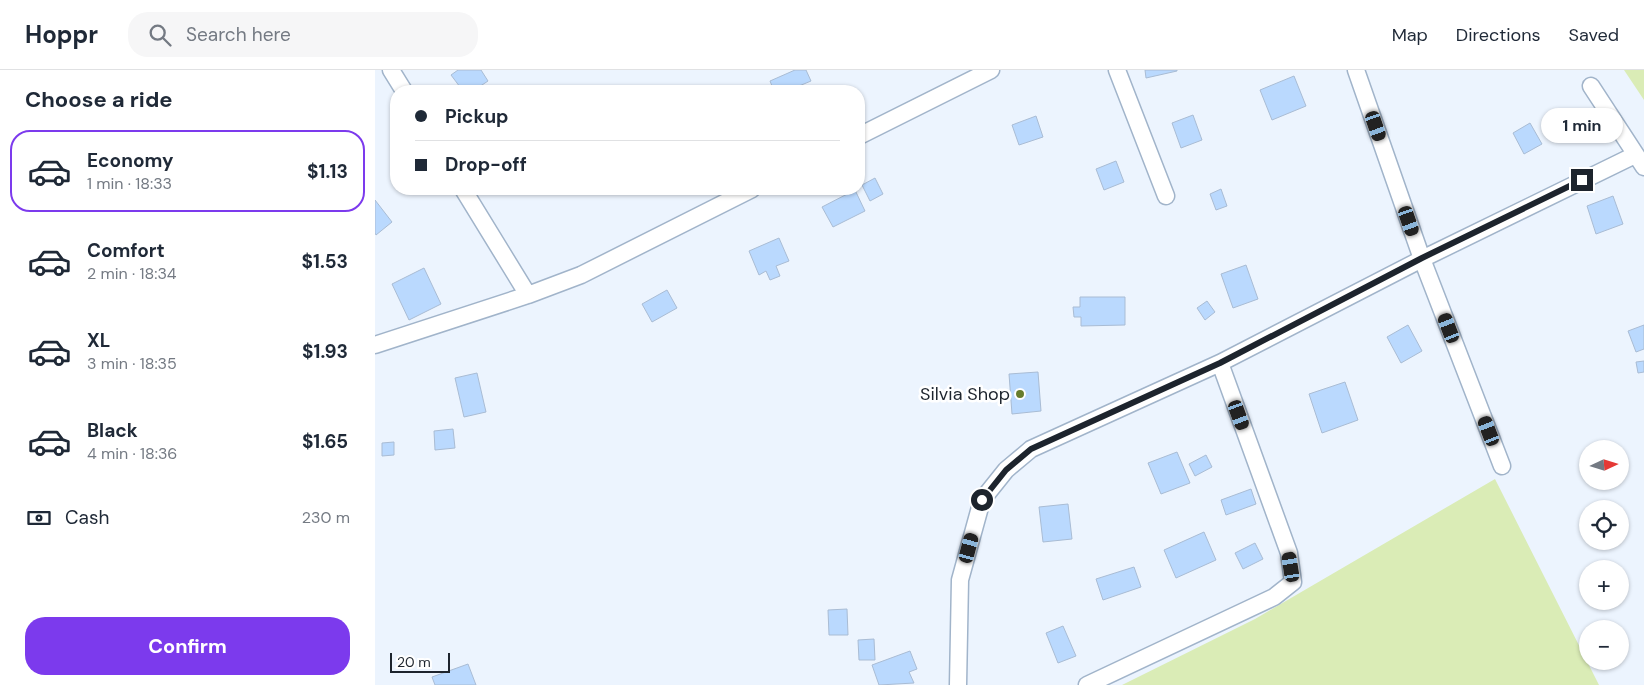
<!DOCTYPE html>
<meta charset="utf-8">
<style>
:root{--surface:#fff;--page:#f6f6f7;--text:#1f2937;--muted:#747a83;--line:#e0e1e3;--accent:#7c3aed}
body{margin:0;font-family:"DM Sans",sans-serif;background:var(--page);color:var(--text);height:100vh;display:flex;flex-direction:column;font-size:19px;white-space:nowrap}
*{box-sizing:border-box;margin:0}
p{font-size:16px;color:var(--muted)}
.icon{flex:none;width:28px;height:28px;fill:none;stroke:currentColor;stroke-width:2;stroke-linecap:round;stroke-linejoin:round}
.map{position:relative;flex:1;overflow:hidden}
.side{display:flex;flex-direction:column;background:var(--surface);width:375px}
.side>*{flex:none}
.banner{position:absolute;left:15px;top:15px;width:475px;height:110px;border-radius:20px;box-shadow:0 1px 4px #0004;display:grid;align-content:center;height:110px;padding:0 25px;background:var(--surface)}
.needle{width:32px;rotate:86deg}
.controls{position:absolute;left:1204px;top:370px;display:grid;gap:10px}
.controls a{display:grid;place-items:center;width:50px;height:50px;border-radius:50%;background:var(--surface);box-shadow:0 1px 4px #0004;font-size:25px}
.scale{position:absolute;left:15px;bottom:12px;width:60px;box-sizing:border-box;padding-left:5px;border:2px solid #1d242d;border-top:0;font-size:14px;line-height:18px;white-space:nowrap;color:#1d242d;-webkit-text-stroke:4px #fff;paint-order:stroke}
.end{position:absolute;width:22px;height:22px;margin:-11px;border:6px solid #1d242d;background:#fff;box-shadow:0 0 0 2px #fff}
.from{border-radius:50%}
.bubble{position:absolute;height:35px;border-radius:18px;background:var(--surface);box-shadow:0 1px 4px #0004;font-size:16px;font-weight:700;line-height:35px;text-align:center}
.car{position:absolute;width:15px;height:30px;margin:-15px -8px;border-radius:6px;box-shadow:0 0 4px 1px #0007;background:linear-gradient(#222 24%,#8ab4d8 0 40%,#222 0 76%,#8ab4d8 0 86%,#222 0)}
.banner b{display:flex;align-items:center;gap:18px;height:48px;font-size:19px}
.banner b+b{border-top:1px solid var(--line)}
.banner i{width:12px;height:12px;background:var(--text)}
ul{padding:0;list-style:none}
li{display:flex;align-items:center;gap:15px;height:82px;margin:0 10px 8px;padding:0 15px;border:2px solid transparent;border-radius:20px}
li div{flex:1}
li b{display:block;font-size:19px}
li em{font-style:normal;font-weight:700}
li.selected{border-color:var(--accent)}
li>.icon{width:45px;height:45px;stroke-width:1.5}
h2{padding:0 25px;font-size:22px;line-height:60px}
.pay{display:flex;align-items:center;gap:12px;height:55px;padding:0 25px;font-size:19px}
.pay p{margin-inline-start:auto}
.button{display:flex;gap:10px;margin-top:auto;padding:10px 25px}
.button a{flex:1;height:58px;border-radius:20px;background:var(--accent);color:#fff;font-size:20px;font-weight:700;line-height:58px;text-align:center}
header{display:flex;align-items:center;gap:30px;box-sizing:border-box;height:70px;padding:0 25px;background:var(--surface);border-bottom:1px solid var(--line)}
header strong{font-size:24px}
nav{display:flex;gap:28px;margin-inline-start:auto;font-size:18px}
.search{width:350px;height:45px;background:var(--page);display:flex;align-items:center;gap:12px;box-sizing:border-box;padding:0 18px;border-radius:20px;color:var(--muted);font-size:19px}
main{display:flex;flex:1;min-height:0}
.map>svg:first-child{display:block}
.green{fill:#daecb6}
.building{fill:#bad9fe;stroke:#a9bcd4}
.lines{fill:none;stroke-linecap:round;stroke-linejoin:round}
.street-casing{stroke:#a1b4ca;stroke-width:19}
.street{stroke:#fff;stroke-width:16}
.route{stroke:#1d242d;stroke-width:6}
.poi-dot{fill:#677d2e;stroke:#fff;stroke-width:2}
.labels{text-anchor:middle;stroke-width:5;stroke-linejoin:round;paint-order:stroke}
.poi-label{font-size:18px;fill:#1d242d;stroke:#fff;text-anchor:end}
</style>
<header>
<strong>Hoppr</strong>
<div class="search"><svg class="icon" aria-label="search" viewBox="0 0 24 24"><circle cx="10" cy="10" r="6"/><path d="M15 15l6 6"/></svg>Search here</div>
<nav><a>Map</a><a>Directions</a><a>Saved</a></nav>
</header>
<main>
<section class="side">
<h2>Choose a ride</h2>
<ul>
<li class="selected"><svg class="icon" aria-label="car" viewBox="0 0 24 24"><path d="M5 17H2v-5l4-1 3-4h7l3 4 3 1v5h-3M9 17h6M6 11h13"/><circle cx="7" cy="17" r="2"/><circle cx="17" cy="17" r="2"/></svg><div><b>Economy</b><p>1 min · 18:33</p></div><em>$1.13</em></li>
<li><svg class="icon" aria-label="car" viewBox="0 0 24 24"><path d="M5 17H2v-5l4-1 3-4h7l3 4 3 1v5h-3M9 17h6M6 11h13"/><circle cx="7" cy="17" r="2"/><circle cx="17" cy="17" r="2"/></svg><div><b>Comfort</b><p>2 min · 18:34</p></div><em>$1.53</em></li>
<li><svg class="icon" aria-label="car" viewBox="0 0 24 24"><path d="M5 17H2v-5l4-1 3-4h7l3 4 3 1v5h-3M9 17h6M6 11h13"/><circle cx="7" cy="17" r="2"/><circle cx="17" cy="17" r="2"/></svg><div><b>XL</b><p>3 min · 18:35</p></div><em>$1.93</em></li>
<li><svg class="icon" aria-label="car" viewBox="0 0 24 24"><path d="M5 17H2v-5l4-1 3-4h7l3 4 3 1v5h-3M9 17h6M6 11h13"/><circle cx="7" cy="17" r="2"/><circle cx="17" cy="17" r="2"/></svg><div><b>Black</b><p>4 min · 18:36</p></div><em>$1.65</em></li>
</ul>
<div class="pay"><svg class="icon" aria-label="cash" viewBox="0 0 24 24"><path d="M3 7h18v10H3z"/><circle cx="12" cy="12" r="2"/></svg>Cash<p>230 m</p></div>
<div class="button"><a>Confirm</a></div>
</section>
<div class="map">
<svg width="1269" height="615" viewBox="0 0 1269 615">
<rect width="100%" height="100%" fill="#ecf4fe"/>
<!-- green -->
<path class="green" d="M1249,0h20v30z
M1120,409l104,206h-477l133,-66z"/>
<!-- building -->
<path class="building" d="M83,0h23l7,11 -15,10h-10l-12,-16z
M420,0h11l5,11 -12,5 2,5h-27l-4,-10z
M770,0h32v1l-31,7z
M919,6l12,30 -34,14 -12,-30z
M818,45l9,25 -21,8 -9,-25z
M661,46l7,21 -24,8 -7,-20z
M1155,53l12,21 -18,10 -11,-21z
M741,91l8,21 -20,8 -8,-21z
M500,108l8,16 -13,7 -8,-16z
M846,119l6,17 -11,4 -6,-16z
M480,120l10,21 -32,16 -11,-20z
M1238,126l10,28 -27,10 -9,-28z
M0,130l17,22 -16,13 -1,-2z
M404,168l10,23 -13,5 4,10 -10,4 -4,-9 -7,4 -10,-24z
M871,195l12,34 -25,9 -12,-34z
M49,198l17,36 -32,16 -17,-36z
M292,220l10,18 -25,14 -10,-18z
M705,227h45v28l-44,1v-9h-7l-1,-10h7z
M832,231l8,11 -10,8 -8,-12z
M1033,255l14,26 -21,12 -14,-26z
M1269,255v24l-8,3 -8,-21z
M1269,291v11l-6,1 -2,-11z
M663,302l3,39 -29,3 -3,-40z
M102,303l9,39 -22,5 -9,-39z
M970,312l13,38 -36,13 -13,-39z
M78,359l2,19 -20,2 -1,-19z
M19,372v13l-12,1v-13z
M802,382l13,31 -29,11 -13,-31z
M831,385l6,12 -17,9 -6,-12z
M876,419l5,15 -30,11 -5,-15z
M693,434l4,35 -29,3 -4,-35z
M829,462l12,28 -40,18 -12,-28z
M880,473l8,16 -20,10 -8,-16z
M759,497l7,20 -38,13 -7,-21z
M472,539l1,26h-19l-1,-25z
M688,556l13,30 -18,7 -12,-30z
M499,569l1,21h-16l-1,-20z
M535,581l7,18 -8,3 5,11 -35,2 -7,-20z
M93,594l8,21h-41l-3,-8z"/>
<g class="lines">
<!-- street casing -->
<g class="street-casing">
<path id="street" d="M16,0l13,21
M742,0l49,126
M981,0l66,189 80,207
M1216,16l53,81
M484,66l132,-66
M88,119l65,106
M0,275l153,-50 53,-20 171,-86
M583,615l2,-105 22,-80 24,-30 25,-21 189,-86 202,-104 213,-104
M712,615l187,-88 19,-15 -4,-29 -69,-190"/>
</g>
<!-- street -->
<use href="#street" class="street"/>
</g>
<g class="lines">
<!-- route -->
<path class="route" d="M607,430l24,-30 25,-21 189,-86 202,-105 160,-78"/>
</g>
<!-- markers -->
<circle class="poi-dot" cx="645" cy="324" r="5"/>
<g class="labels">
<!-- poi labels -->
<g class="poi-label">
<text x="635" y="330">Silvia Shop</text>
</g>
</g>
</svg>
<div class="controls">
<a><svg class="needle" viewBox="-14 -14 28 28"><path d="M0-13l5 13h-10z" fill="#e53935"/><path d="M0 13l5-13h-10z" fill="#747a83"/></svg></a>
<a><svg class="icon" aria-label="locate" viewBox="0 0 24 24"><circle cx="12" cy="12" r="6"/><path d="M12 2v4M12 18v4M2 12h4M18 12h4"/></svg></a>
<a>+</a>
<a>−</a>
</div>
<div class="scale">20 m</div>
<i class="end from" style="left:607px;top:430px"></i>
<i class="end" style="left:1207px;top:110px"></i>
<div class="bubble" style="left:1166px;top:38px;width:82px">1 min</div>
<i class="car" style="left:1001px;top:56px;rotate:161deg"></i>
<i class="car" style="left:1034px;top:151px;rotate:161deg"></i>
<i class="car" style="left:1074px;top:258px;rotate:339deg"></i>
<i class="car" style="left:864px;top:345px;rotate:160deg"></i>
<i class="car" style="left:1114px;top:361px;rotate:339deg"></i>
<i class="car" style="left:594px;top:478px;rotate:15deg"></i>
<i class="car" style="left:916px;top:497px;rotate:351deg"></i>
<div class="banner">
<b><i class="from"></i>Pickup</b>
<b><i></i>Drop-off</b>
</div>
</div>
</main>
